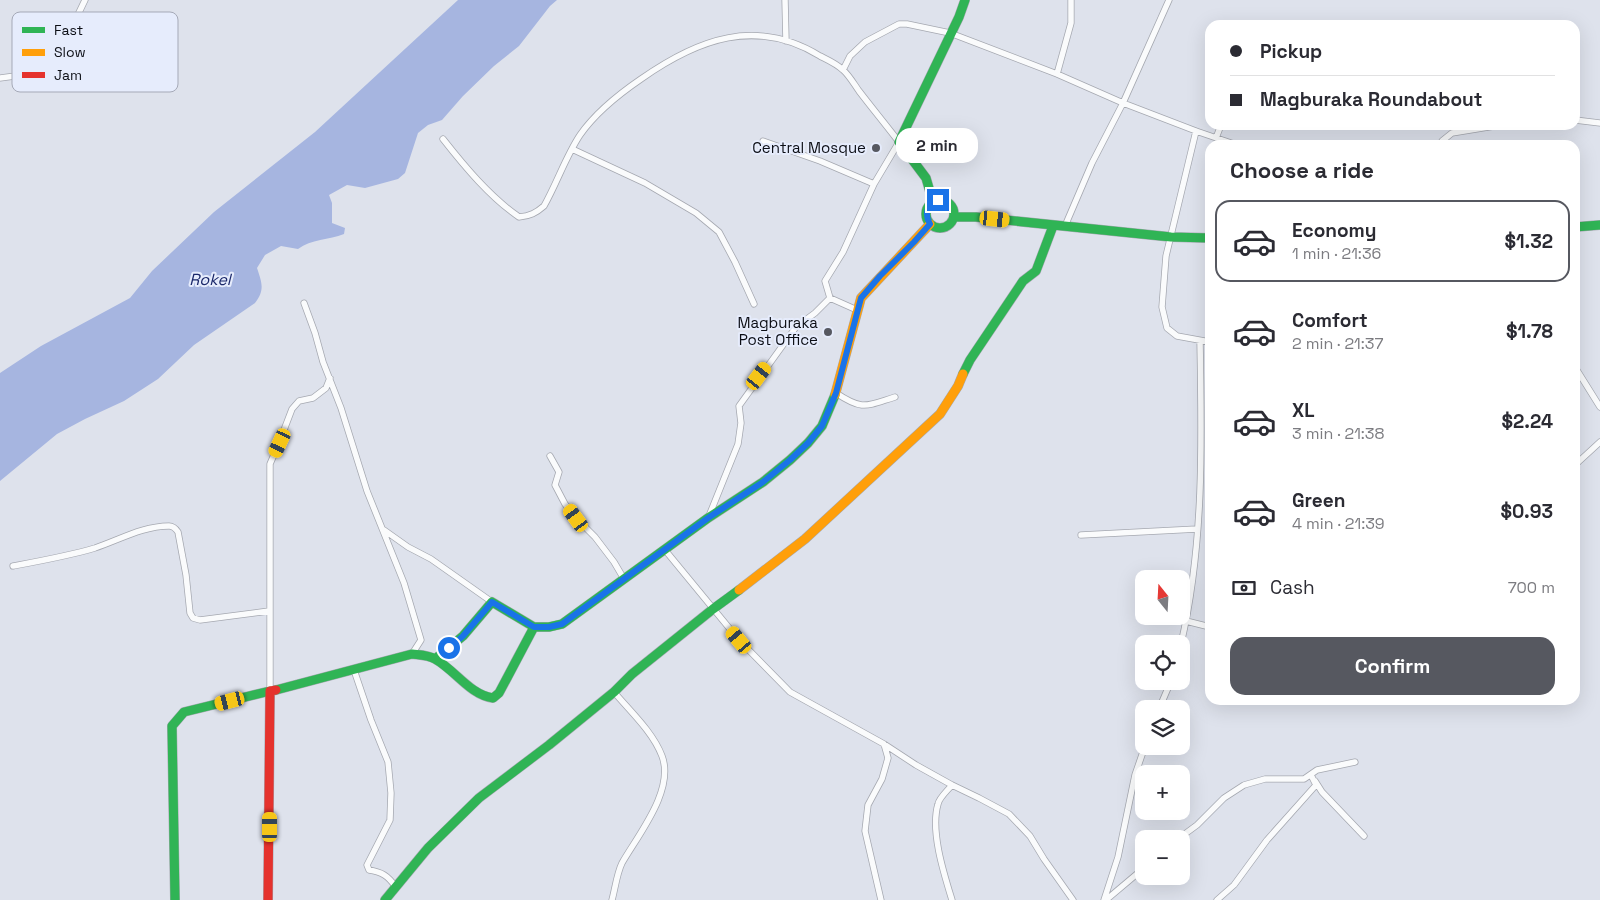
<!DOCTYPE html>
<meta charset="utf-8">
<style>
:root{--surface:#fff;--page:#f2f2f3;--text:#2b2b33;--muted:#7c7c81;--line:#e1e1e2;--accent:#565860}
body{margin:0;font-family:"Space Grotesk",sans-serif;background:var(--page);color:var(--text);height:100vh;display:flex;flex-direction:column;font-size:19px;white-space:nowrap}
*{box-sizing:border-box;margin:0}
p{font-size:16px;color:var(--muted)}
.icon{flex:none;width:28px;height:28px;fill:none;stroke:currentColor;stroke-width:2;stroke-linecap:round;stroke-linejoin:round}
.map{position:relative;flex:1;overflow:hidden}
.side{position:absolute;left:1205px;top:140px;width:375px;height:565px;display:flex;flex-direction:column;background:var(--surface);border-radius:15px;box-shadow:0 5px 20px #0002}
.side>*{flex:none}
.hud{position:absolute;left:1205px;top:20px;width:375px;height:110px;border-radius:15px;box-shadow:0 5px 20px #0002;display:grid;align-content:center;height:110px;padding:0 25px;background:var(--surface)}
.needle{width:32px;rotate:342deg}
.buttons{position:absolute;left:1135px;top:570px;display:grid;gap:10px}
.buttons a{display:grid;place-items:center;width:55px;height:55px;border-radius:10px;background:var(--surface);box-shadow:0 5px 20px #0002;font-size:25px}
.end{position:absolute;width:22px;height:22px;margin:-11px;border:6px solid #1a73e8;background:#fff;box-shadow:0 0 0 2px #fff}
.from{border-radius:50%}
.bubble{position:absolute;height:35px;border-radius:15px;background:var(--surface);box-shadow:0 5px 20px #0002;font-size:16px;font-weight:700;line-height:35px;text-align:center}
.car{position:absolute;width:15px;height:30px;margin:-15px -8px;border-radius:6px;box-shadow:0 0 4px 1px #0007;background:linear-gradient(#f5c518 24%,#345 0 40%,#f5c518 0 76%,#345 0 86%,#f5c518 0)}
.hud b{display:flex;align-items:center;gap:18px;height:48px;font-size:19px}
.hud b+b{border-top:1px solid var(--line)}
.hud i{width:12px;height:12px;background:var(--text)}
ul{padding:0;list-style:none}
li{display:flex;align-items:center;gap:15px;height:82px;margin:0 10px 8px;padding:0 15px;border:2px solid transparent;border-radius:15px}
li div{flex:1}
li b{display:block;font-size:19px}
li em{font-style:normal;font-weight:700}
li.on{border-color:var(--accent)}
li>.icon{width:45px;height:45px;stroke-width:1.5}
h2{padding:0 25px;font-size:22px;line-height:60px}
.pay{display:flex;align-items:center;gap:12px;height:55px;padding:0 25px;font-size:19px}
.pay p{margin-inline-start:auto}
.action{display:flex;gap:10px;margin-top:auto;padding:10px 25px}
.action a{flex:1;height:58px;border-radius:15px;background:var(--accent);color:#fff;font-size:20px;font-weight:700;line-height:58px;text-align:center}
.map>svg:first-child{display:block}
.water{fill:#a6b5e0}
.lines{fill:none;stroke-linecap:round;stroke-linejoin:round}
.street-casing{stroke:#a5a8b0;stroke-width:7}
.fast-casing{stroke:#a5a8b0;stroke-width:10}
.slow-casing{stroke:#a5a8b0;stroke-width:10}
.jam-casing{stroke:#a5a8b0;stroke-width:10}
.street{stroke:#fafbfc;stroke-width:5.5}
.fast{stroke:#30b455;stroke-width:9}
.slow{stroke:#ff9f0a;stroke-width:9}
.jam{stroke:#e5322d;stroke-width:9}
.route{stroke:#1a73e8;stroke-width:6}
.poi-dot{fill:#565860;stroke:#e6ecfc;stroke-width:2}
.labels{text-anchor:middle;stroke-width:4;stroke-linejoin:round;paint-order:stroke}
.poi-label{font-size:15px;fill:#0c0e15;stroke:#e6ecfc;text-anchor:end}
.water-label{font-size:16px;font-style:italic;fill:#1b286a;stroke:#e6ecfc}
.key{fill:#e6ecfc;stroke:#a5a9b7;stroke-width:1}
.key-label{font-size:14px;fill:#0c0e15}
</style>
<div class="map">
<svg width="1600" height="900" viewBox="0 0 1600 900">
<rect width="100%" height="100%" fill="#dee2ec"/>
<!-- water -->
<path class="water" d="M458,0h99l-7,6 -31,40 -25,20 -31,30 -21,24 -14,5 -10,8 -13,40 -7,6 -33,9 -18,-3 -18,10 3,8v20l13,5 -1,6c-15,6 -33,5 -46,15l-17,-3 -16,9 -8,13c5,15 8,22 -2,35l-61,42 -36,34 -34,22 -39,18 -28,15 -57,47v-108l41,-27 89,-48 22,-27 62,-59 101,-80z"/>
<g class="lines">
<!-- street casing -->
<g class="street-casing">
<path id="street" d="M785,0l1,41
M843,70l7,-14 15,-14 34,-18h8l43,9 107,41 66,29 73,28 41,14
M1057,74l14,-51v-23
M0,78l30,-4 22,-13 21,-36 12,-25
M1575,120l25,3
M1196,131l-30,125 -4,51 5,21 10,8 33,6
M1216,138l5,-13
M443,139c22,28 47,58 76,78 11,-1 17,-4 25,-11 13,-23 22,-50 36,-71 16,-23 39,-41 61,-56 57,-40 115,-62 179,-23 8,4 17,8 23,14 6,5 11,14 16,21 13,17 27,34 40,51l-25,42 -31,68 -18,29 5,17
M763,141l57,20 54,23
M1442,145v-4l10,-8 49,-8
M572,149l73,34 51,30 23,19 16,30 19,42
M1065,226l27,-63 31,-60 46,-103
M304,303l11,30 8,29 18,46 26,83 37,92 17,57 -9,14
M1575,367l25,40
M836,393c27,18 30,13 59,4
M550,456l9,16 -4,13 10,19 11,14 19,19 19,25 10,17
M1575,465l25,-23
M709,516l29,-72 3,-21 -2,-17 57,-79 19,-14 15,-15 27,12
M384,530l24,17 23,12 61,43
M1081,535l116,-6
M665,550l74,90 51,52 94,52 32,21 36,20 27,13 30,16 21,22 14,23 29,41
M13,566c27,-5 55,-10 82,-18 24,-8 48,-22 74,-22 4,0 7,3 9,6l8,43 4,38 3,5 7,2 69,-9
M1186,621l24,6
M1181,644c23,-99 21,-202 19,-303
M354,670l17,50 17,42 3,31 -1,27 -23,45 2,5c13,2 19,6 26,16
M270,691v-227l9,-21 13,-34 7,-8 14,-3 13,-10 4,-10
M1159,709l12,-28
M1315,781l7,11 42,44
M1178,839l19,-14 27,-27 20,-13 21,-6h39l13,-9 38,-8
M612,900c3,-11 5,-27 10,-37 16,-28 53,-73 40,-107 -9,-24 -32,-45 -48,-64
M881,900l-16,-69 3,-26 14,-26 6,-21 -4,-14
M952,900c-8,-26 -22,-69 -14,-96 1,-6 9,-13 14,-19
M1104,900l14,-43 17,-82 10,-29
M1106,900l38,-32
M1217,900l17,-15 33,-45 49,-55 -5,-10"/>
</g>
<!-- fast casing -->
<g class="fast-casing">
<path id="fast" d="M926 214a14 14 0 1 1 28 0a14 14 0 1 1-28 0Z
M933,202l-7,-24 -27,-36 60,-125 6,-17
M954,217h22l195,20 39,1
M1575,227l25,-2
M963,374l7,-14 53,-79 13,-10 17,-45
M435,659l28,-23 29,-34 42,25h15l13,-3 146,-106 55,-36 27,-22 18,-17 14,-17 13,-31
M276,690l136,-36c8,1 16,1 23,5 20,11 35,36 58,39l6,-5 35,-66
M175,900l-3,-174 12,-14 86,-21
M385,900l43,-52 51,-50 70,-53 65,-53 18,-18 81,-65 26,-19"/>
</g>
<!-- slow casing -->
<g class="slow-casing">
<path id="slow" d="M835,395l26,-97 69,-74
M739,590l66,-51 135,-125 18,-28 5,-12"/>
</g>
<!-- jam casing -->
<g class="jam-casing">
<path id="jam" d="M268,900l2,-209 6,-1"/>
</g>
<!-- street -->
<use href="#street" class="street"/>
<!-- fast -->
<use href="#fast" class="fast"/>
<!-- slow -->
<use href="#slow" class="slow"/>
<!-- jam -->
<use href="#jam" class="jam"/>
</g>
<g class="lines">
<!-- route -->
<path class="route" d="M449,648l14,-12 29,-34 42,25h15l13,-3 146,-106 55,-36 27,-22 18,-17 14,-17 14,-33 25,-95 19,-22 34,-34 16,-18c-6,-10 -3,-20 8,-24"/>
</g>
<!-- markers -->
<g class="poi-dot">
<circle cx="876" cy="148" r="5"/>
<circle cx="828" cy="332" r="5"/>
</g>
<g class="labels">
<!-- poi labels -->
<g class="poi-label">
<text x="866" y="153">Central Mosque</text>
<text x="818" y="328">Magburaka<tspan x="818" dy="17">Post Office</tspan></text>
</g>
<!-- water labels -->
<g class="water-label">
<text x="210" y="285">Rokel</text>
</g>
</g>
<!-- legend -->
<rect x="12" y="12" width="166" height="80" rx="8" class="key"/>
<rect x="22" y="27" width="23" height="6" fill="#30b455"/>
<rect x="22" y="49" width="23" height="7" fill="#ff9f0a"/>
<rect x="22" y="72" width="23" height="6" fill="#e5322d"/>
<g class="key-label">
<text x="54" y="35">Fast</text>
<text x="54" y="57">Slow</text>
<text x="54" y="80">Jam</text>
</g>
</svg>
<div class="buttons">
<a><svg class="needle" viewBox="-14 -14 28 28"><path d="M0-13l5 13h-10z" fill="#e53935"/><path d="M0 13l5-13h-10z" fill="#7c7c81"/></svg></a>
<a><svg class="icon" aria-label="locate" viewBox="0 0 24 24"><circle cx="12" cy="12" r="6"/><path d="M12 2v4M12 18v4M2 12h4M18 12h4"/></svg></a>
<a><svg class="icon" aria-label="layers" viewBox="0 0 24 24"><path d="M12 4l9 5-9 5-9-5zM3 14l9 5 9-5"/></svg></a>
<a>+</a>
<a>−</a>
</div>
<i class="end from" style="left:449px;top:648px"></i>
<i class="end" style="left:938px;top:200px"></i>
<div class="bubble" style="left:896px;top:128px;width:82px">2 min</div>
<i class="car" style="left:995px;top:219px;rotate:96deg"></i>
<i class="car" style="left:759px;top:376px;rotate:37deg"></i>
<i class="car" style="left:280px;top:443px;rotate:205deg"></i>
<i class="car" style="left:576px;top:518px;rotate:324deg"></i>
<i class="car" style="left:739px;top:640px;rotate:320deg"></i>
<i class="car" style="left:230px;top:701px;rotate:256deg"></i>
<i class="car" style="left:270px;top:827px;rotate:0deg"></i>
<div class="hud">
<b><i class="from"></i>Pickup</b>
<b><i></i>Magburaka Roundabout</b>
</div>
<section class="side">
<h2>Choose a ride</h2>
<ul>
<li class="on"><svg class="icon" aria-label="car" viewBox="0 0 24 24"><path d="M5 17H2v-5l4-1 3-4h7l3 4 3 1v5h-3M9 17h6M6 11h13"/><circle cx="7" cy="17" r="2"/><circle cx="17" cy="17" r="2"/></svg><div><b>Economy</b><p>1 min · 21:36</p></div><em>$1.32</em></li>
<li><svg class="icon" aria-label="car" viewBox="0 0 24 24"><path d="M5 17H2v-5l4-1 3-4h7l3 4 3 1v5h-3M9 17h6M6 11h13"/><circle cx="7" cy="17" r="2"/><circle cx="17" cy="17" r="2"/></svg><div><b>Comfort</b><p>2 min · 21:37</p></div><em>$1.78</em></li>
<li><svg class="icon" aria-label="car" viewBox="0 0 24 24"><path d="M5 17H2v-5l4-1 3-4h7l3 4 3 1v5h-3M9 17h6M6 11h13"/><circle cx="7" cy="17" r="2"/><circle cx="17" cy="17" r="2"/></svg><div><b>XL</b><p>3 min · 21:38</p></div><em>$2.24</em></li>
<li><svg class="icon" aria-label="car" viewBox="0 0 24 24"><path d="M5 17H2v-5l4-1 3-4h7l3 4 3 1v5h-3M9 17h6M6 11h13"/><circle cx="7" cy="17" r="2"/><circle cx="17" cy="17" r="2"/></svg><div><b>Green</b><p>4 min · 21:39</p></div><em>$0.93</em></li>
</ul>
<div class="pay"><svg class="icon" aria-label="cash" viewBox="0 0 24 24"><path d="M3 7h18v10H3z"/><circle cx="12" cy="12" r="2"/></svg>Cash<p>700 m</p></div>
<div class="action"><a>Confirm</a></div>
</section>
</div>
